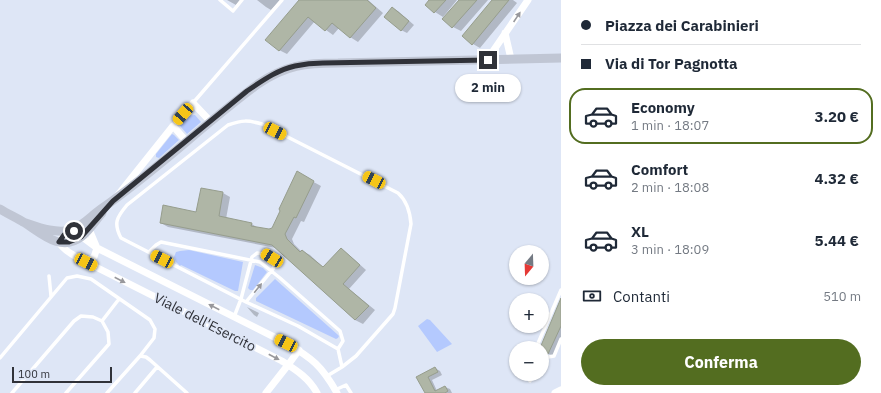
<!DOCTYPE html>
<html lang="it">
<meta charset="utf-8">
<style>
:root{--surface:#fff;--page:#f6f6f7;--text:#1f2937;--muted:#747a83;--line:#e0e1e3;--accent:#536d20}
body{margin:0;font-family:"IBM Plex Sans",sans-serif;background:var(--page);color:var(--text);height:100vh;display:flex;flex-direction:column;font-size:15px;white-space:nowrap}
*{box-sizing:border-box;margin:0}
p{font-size:13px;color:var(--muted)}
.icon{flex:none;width:22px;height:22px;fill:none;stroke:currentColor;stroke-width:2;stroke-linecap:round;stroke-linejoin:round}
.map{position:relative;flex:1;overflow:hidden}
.sheet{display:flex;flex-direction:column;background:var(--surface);width:320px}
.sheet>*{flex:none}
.hud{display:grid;align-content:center;height:88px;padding:0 20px;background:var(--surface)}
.needle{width:26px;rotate:199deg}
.fabs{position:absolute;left:509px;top:245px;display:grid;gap:8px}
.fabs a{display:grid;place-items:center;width:40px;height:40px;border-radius:50%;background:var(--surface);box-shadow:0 1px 3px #0004;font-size:20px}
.scale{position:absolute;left:12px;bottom:10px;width:100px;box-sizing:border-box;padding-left:4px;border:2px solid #303239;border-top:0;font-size:11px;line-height:14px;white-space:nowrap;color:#303239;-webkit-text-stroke:3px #dee6f6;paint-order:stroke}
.end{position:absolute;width:18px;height:18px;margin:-9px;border:5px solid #303239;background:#fff;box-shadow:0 0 0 2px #fff}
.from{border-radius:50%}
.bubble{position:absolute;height:28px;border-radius:14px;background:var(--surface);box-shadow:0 1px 3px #0004;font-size:13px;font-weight:700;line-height:28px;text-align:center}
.car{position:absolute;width:12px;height:24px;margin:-12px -6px;border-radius:5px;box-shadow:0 0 3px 1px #0007;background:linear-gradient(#f5c518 24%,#345 0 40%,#f5c518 0 76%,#345 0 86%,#f5c518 0)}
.hud b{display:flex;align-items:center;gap:14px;height:38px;font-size:15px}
.hud b+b{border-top:1px solid var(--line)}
.hud i{width:10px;height:10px;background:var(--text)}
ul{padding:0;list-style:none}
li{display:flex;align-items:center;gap:12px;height:56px;margin:0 8px 6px;padding:0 12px;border:2px solid transparent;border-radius:16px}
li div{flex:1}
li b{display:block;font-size:15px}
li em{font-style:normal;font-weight:700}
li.on{border-color:var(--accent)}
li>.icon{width:36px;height:36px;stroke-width:1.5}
.pay{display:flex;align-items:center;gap:10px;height:44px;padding:0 20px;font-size:15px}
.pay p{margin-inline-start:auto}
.cta{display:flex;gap:8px;margin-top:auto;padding:8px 20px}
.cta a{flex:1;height:46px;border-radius:24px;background:var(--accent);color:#fff;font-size:16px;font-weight:700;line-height:46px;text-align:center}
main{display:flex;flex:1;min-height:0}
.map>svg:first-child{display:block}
.green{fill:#b4c9fe}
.shadow{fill:#0003}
.building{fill:#afb6a6;stroke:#969d8d}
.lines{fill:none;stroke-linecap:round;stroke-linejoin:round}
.lane{stroke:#fff;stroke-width:3.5}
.street{stroke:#fff;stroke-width:7}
.secondary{stroke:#c0c6d4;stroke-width:9}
.oneway{fill:#98989c}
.route{stroke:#303239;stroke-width:5}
.labels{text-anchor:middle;stroke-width:3.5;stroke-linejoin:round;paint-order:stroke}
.street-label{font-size:14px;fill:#303239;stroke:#dee6f6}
</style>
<main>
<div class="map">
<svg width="561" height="393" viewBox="0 0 561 393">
<rect width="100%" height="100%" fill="#dee6f6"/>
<!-- green -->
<path class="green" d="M195,115l6,7 -14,12 -6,-7 -1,-2 7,-9z
M172,134l2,1 5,5 -20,18 -3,-1v-3z
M189,250l54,12 -5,29h-3l-54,-26 -1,1 -4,-4 -2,-5 2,-5 4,-1z
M255,265l8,3 4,4 -14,18h-3l-2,-2z
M275,279l62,55 2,2 -1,2 -2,1 -80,-38v-3z
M427,319l3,1 22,24 -15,8 -19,-26z"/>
<!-- shadow -->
<path class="shadow" d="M227,0h13l-4,5z
M257,0h23l-9,10 -5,-3z
M301,0h67l15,13 -25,29 -8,-5 -11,-9 -6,7 -7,-5 -11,-9 -28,33 -8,-4z
M430,0h27l-14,17 -8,-5 -9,-7z
M461,0h27l-27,31 -8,-4 -9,-8z
M493,0h20l4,3 -37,45 -7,-4z
M393,8l5,3 16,14 -7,8 -6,-3z
M297,173l24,13 -17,36 -3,-1 -9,18 2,5 8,8 1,-1 7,4 14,13 17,-19 7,5 18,16 -17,19 26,21 -12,14 -8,-4 -79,-72 -108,-21 -7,-4 36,-10 26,-20 7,4 -4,22 26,5 7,5h14z
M561,306v35l-8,15 -11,-5v-3h-2z
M247,307l12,6 -2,4 -3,-2z
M435,368l5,3 2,4 -10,5 5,11 8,-4 5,2 2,4h-26l-8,-16z"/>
<!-- building -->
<path class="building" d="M299,0h68l9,8 -26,30 -18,-15 -7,8 -17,-14 -29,34 -14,-11z
M429,0h17l-12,13 -9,-8z
M459,0h18l-25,28 -10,-9z
M492,0h17l-37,45 -10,-9z
M392,7l17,14 -8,10 -17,-14z
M297,171l17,10 -18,37 -2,-1 -9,17 2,5 13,13 2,-2 21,17 18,-19 19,17 -17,19 26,22 -14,14 -83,-75 -112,-22 3,-18 33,7 5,-24 22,4 -4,24 33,7 -1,3 18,3 3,-1 8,-17 -1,-2z
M561,298v28l-13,28h-1l-5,-2v-4h-2z
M435,367l3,5 -10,5 7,14 10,-5 3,5 -3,2h-20l-9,-16z"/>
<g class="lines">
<!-- lane -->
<path class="lane" d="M220,0l13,11 9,-11
M173,126l109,-126
M149,252l7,-7 5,-3 99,20 20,16 60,53 3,10 -5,8
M49,276l2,20
M234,317l7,-18 11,-42 5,-4c9,1 21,4 16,16l-27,33
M102,321l17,-22
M536,348l25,-58
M140,356l6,1 4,3 37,33
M0,358l67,-80 10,-2 14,3 59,41 5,9 -1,9 -14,18 -33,37
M542,358l12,-2 7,-17
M327,376l15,-9 14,-11 37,-42 2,-6 16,-84c-1,-13 -4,-23 -13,-31l-136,-69c-15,-4 -19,-4 -34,1l-101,80c-10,12 -14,18 -6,33l125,64 52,24 40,23 4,18
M530,381l4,-7
M335,390l11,-5 5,8
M12,393l62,-72 7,-5 12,1 9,4 6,11 1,12 -43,49
M135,393l22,-26"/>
<!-- street -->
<path class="street" d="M505,33l6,26
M487,60l41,-60
M193,103l18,19
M118,195l55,-69 14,16
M89,229l8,19
M86,262l8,-5 3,-9
M266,393l22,-28 11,-15
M317,393c-8,-15 -21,-23 -35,-32l-196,-99c-8,-4 -24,-12 -27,-20l5,-7 6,-5 4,1 23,17 189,95c26,15 36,23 51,50
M555,393l6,-3"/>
<!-- secondary -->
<path class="secondary" d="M0,209c8,5 17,9 25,14 17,11 36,29 56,14 8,-6 14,-16 21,-24
M23,222c15,5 32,12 48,8 12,-4 20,-14 30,-21 55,-38 103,-85 157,-125 28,-19 47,-21 80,-21l223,-5"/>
</g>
<!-- one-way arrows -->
<defs><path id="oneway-solid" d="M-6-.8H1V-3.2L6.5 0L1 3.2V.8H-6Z"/></defs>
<g class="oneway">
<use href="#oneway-solid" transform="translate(517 17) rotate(-56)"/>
<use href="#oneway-solid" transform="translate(120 280) rotate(27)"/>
<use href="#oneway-solid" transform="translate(258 288) rotate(-51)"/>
<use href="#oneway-solid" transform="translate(214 307) rotate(-153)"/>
<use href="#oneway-solid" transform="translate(274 357) rotate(28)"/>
</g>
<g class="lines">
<!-- route -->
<path class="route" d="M74,231l-4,-1 -6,5 -5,7h10l12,-5 32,-36 134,-110c15,-10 30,-21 48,-25 9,-2 19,-3 28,-3l165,-3"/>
</g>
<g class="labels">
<!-- street labels -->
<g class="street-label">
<text transform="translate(205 322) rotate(27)" y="5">Viale dell'Esercito</text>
</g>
</g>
</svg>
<div class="fabs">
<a><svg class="needle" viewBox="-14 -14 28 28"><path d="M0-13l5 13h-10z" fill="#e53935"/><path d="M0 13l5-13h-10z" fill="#747a83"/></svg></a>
<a>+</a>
<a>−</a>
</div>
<div class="scale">100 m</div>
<i class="end from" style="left:74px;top:231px"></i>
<i class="end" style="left:488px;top:60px"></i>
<div class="bubble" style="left:455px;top:74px;width:66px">2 min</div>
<i class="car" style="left:183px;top:114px;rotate:221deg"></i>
<i class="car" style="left:275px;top:131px;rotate:117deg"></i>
<i class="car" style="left:374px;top:180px;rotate:297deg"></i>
<i class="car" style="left:272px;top:258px;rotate:301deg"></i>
<i class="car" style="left:162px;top:259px;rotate:297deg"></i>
<i class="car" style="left:86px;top:262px;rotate:117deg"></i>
<i class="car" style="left:286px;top:343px;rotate:296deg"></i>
</div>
<section class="sheet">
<div class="hud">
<b><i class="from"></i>Piazza dei Carabinieri</b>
<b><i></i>Via di Tor Pagnotta</b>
</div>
<ul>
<li class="on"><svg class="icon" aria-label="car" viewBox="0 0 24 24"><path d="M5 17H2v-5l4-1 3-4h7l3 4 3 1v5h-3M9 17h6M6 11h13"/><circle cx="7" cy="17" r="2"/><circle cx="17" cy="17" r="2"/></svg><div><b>Economy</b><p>1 min · 18:07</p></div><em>3.20 €</em></li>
<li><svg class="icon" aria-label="car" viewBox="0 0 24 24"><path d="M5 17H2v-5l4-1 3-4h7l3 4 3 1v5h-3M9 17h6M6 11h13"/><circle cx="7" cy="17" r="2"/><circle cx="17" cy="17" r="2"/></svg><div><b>Comfort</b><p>2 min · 18:08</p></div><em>4.32 €</em></li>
<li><svg class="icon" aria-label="car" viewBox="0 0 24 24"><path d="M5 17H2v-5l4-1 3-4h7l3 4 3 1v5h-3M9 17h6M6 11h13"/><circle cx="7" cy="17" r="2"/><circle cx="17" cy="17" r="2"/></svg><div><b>XL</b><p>3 min · 18:09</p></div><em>5.44 €</em></li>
</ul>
<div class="pay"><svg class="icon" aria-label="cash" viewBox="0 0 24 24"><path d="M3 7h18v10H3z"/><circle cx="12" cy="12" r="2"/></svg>Contanti<p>510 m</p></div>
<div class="cta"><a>Conferma</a></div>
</section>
</main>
